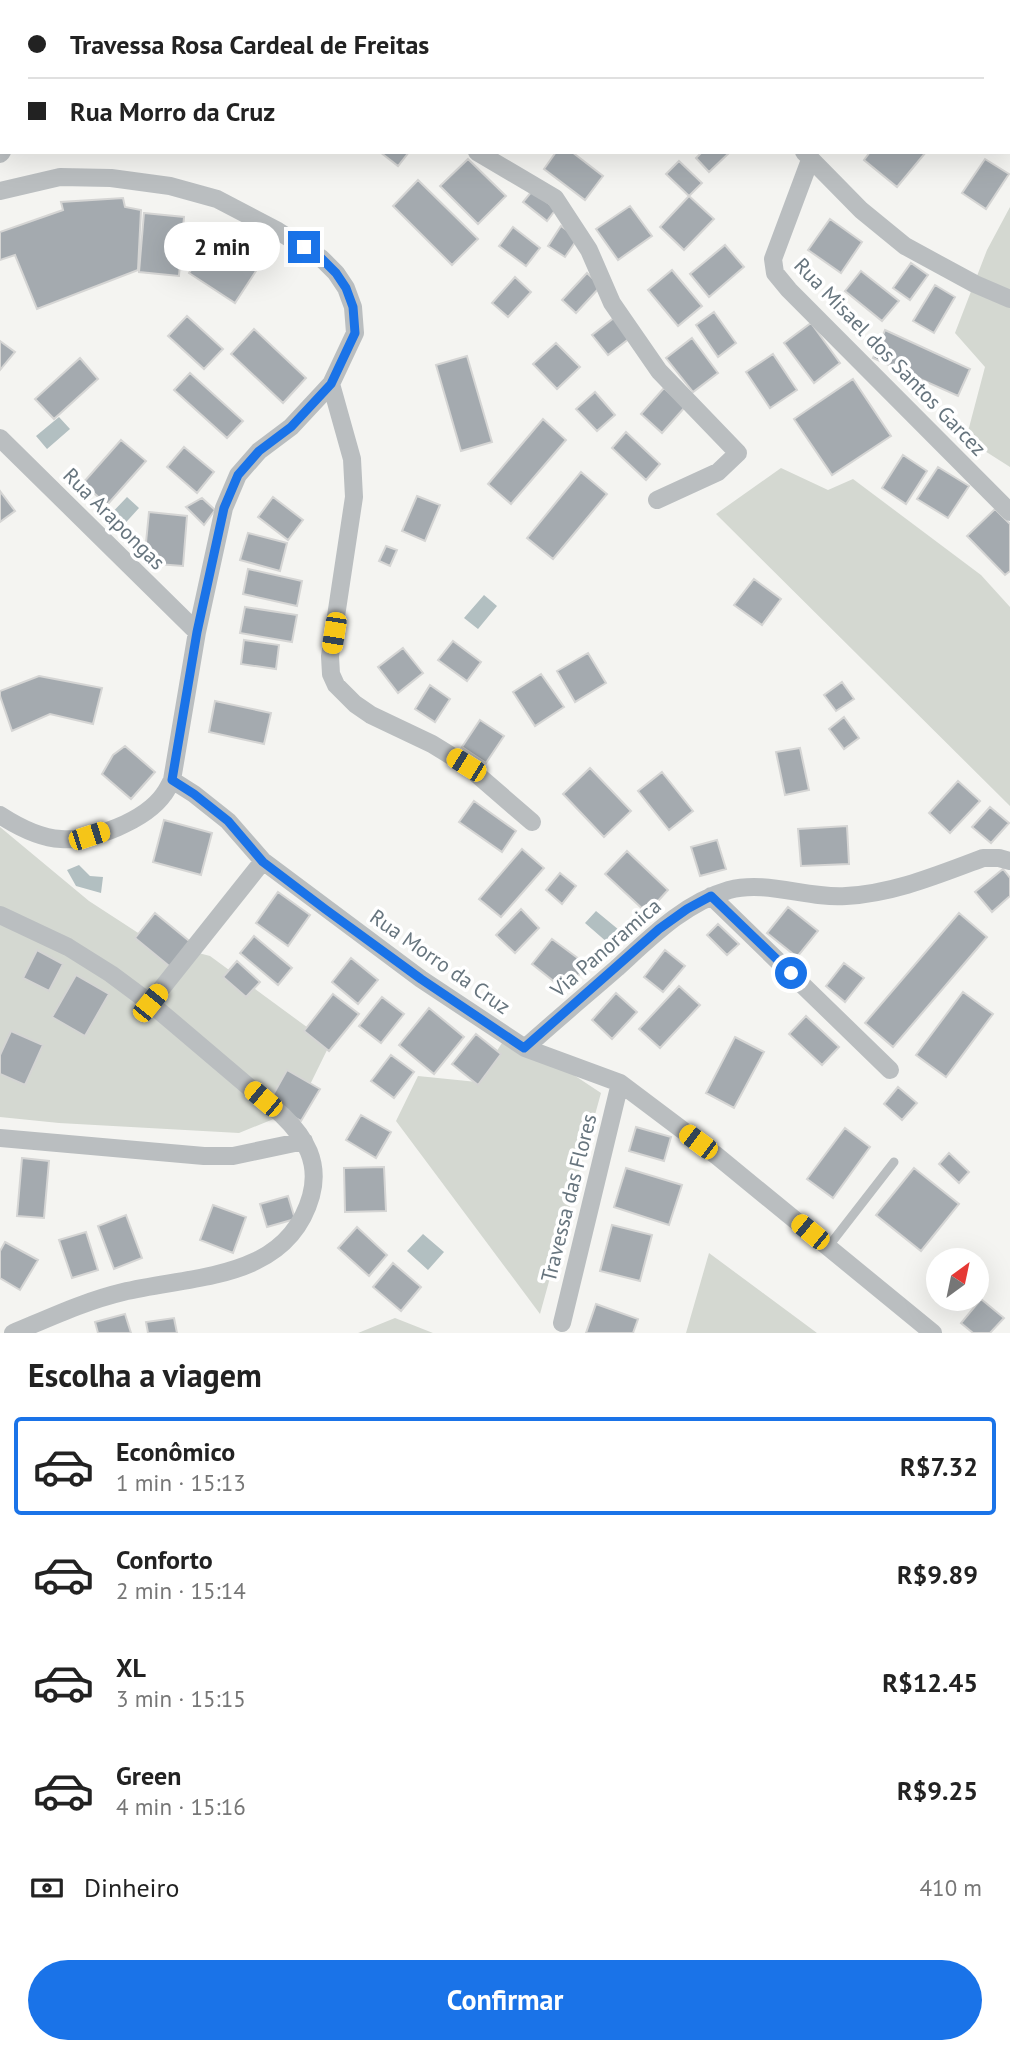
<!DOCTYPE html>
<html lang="pt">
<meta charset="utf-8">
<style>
:root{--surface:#fff;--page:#f2f2f2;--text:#222;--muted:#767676;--line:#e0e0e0;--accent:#1a73e8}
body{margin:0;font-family:"PT Sans",sans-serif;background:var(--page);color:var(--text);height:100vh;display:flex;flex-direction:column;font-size:26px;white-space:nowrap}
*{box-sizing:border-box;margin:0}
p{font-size:23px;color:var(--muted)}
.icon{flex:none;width:38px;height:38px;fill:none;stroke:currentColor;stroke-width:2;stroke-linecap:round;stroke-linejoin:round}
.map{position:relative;height:1333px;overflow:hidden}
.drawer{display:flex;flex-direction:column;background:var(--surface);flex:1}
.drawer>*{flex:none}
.guide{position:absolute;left:0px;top:0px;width:1012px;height:154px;box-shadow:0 7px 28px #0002;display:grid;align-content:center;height:154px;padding:0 28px;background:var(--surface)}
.needle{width:46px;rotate:33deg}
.tools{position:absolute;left:926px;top:1248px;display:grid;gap:14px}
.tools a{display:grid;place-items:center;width:63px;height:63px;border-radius:50%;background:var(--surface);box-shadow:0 7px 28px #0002;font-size:35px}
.end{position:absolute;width:32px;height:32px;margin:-16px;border:9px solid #1a73e8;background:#fff;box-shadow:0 0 0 4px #fff}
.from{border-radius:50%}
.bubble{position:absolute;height:49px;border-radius:24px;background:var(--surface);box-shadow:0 7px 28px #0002;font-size:23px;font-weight:700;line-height:49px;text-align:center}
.car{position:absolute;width:21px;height:42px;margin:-21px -10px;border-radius:9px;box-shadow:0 0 5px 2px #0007;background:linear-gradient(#f5c518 24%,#345 0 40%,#f5c518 0 76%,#345 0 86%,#f5c518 0)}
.guide b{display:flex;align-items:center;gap:24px;height:66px;font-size:26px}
.guide b+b{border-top:2px solid var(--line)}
.guide i{width:18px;height:18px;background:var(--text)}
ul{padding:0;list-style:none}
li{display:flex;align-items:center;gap:21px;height:98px;margin:0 14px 10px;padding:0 14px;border:4px solid transparent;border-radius:7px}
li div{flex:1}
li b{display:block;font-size:26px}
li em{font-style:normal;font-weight:700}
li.selected{border-color:var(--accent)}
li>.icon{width:63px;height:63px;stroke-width:1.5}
h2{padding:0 28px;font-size:32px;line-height:84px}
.pay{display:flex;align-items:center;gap:18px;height:77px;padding:0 28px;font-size:26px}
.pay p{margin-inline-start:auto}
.action{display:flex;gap:14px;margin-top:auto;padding:14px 28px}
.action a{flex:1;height:80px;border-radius:42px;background:var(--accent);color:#fff;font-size:28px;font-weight:700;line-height:80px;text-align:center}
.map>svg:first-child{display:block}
.green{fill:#d4d8d1}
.water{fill:#b2bfc1}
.building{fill:#a4aaaf;stroke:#d5d5d4;stroke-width:2}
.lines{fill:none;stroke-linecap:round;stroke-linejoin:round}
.lane{stroke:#babec0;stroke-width:9}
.street{stroke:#babec0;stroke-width:18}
.route{stroke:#1a73e8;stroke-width:9}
.labels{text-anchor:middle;stroke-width:7;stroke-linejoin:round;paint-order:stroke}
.street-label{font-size:21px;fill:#67757e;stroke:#fff}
</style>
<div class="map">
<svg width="1010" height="1333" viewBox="0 0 1010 1333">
<rect width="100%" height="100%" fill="#f4f4f1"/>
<!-- green -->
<path class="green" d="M1010,207v260l-44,-28 19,-72 -30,-34 32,-83z
M781,468l47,22 25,-11 128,96 29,32v199l-294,-292z
M0,827l89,74 60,39 61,16 120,88 -32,65 -59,24 -180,-10 -59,-6z
M509,1032l92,61 -61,221 -144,-193 22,-45 59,6z
M709,1253l108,80h-131z
M395,1318l38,15h-75z"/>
<!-- water -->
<path class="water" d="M59,417l11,12 -23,20 -11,-13z
M127,497l12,11 -20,22 -12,-12z
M484,595l13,11 -19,23 -14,-11z
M79,865l11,11 13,1 -2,16 -25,-7 -9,-16z
M596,911l23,19 -11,13 -23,-20z
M423,1234l21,18 -16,18 -21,-19z"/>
<!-- building -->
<path class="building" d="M380,152h29l-11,14z
M556,152h16l31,24 -18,24 -41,-31z
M702,152h28l-21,20 -13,-14z
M870,152h56l-29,35 -33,-27z
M468,159l38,37 -28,28 -38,-38z
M985,159l24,15 -23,35 -24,-16z
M679,161l23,22 -13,13 -23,-22z
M418,180l60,59 -26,26 -59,-59z
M532,191l24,18 -9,12 -24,-19z
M689,196l25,23 -30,31 -24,-23z
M123,198l2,9 16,3 -3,60 -101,39 -22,-54 -15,5v-28l63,-22 -2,-8z
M630,206l22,30 -34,24 -22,-31z
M144,213l40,4 -5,59 -40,-4z
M830,219l32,23 -21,31 -33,-23z
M561,226l17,12 -13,19 -17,-11z
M513,227l27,21 -14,18 -27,-20z
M210,241l46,30 -21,32 -46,-30z
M725,245l19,22 -35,30 -19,-23z
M911,263l17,12 -18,25 -17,-12z
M672,270l30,36 -24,20 -30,-36z
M861,271l38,30 -17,20 -37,-30z
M587,273l14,13 -25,27 -14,-13z
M515,277l16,15 -23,25 -16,-14z
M935,285l20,12 -21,36 -21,-12z
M714,312l22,31 -18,14 -22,-32z
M187,316l36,33 -19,20 -36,-33z
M615,317l15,21 -22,17 -16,-20z
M811,323l29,40 -26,20 -30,-40z
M254,329l52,49 -23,25 -52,-49z
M885,330l85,39 -12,27 -85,-38z
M692,338l26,35 -25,19 -27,-34z
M0,341l15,11 -15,18z
M556,343l24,24 -23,22 -24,-25z
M773,354l24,36 -27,18 -24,-36z
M467,356l25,86 -31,9 -25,-86z
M80,358l18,21 -44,40 -19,-20z
M190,373l53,48 -16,17 -53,-48z
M853,379l38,57 -59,39 -38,-56z
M664,388l21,19 -23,26 -21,-19z
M595,392l20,23 -18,16 -21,-22z
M543,419l23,21 -55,64 -23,-20z
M626,432l34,32 -14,16 -34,-32z
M121,440l25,21 -39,44 -24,-22z
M184,447l30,25 -17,21 -30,-26z
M903,455l24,16 -21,33 -24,-16z
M938,467l31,19 -21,32 -31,-19z
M581,472l26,22 -54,65 -26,-21z
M0,491l15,20 -15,11z
M417,496l23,9 -15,36 -23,-10z
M273,497l30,23 -15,20 -30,-23z
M202,498l13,12 -11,15 -18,-18z
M995,509l15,15v47l-5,4 -38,-39z
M149,512l38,4 -4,50 -39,-3z
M248,533l39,10 -7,28 -40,-11z
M386,546l11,4 -7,16 -11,-5z
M248,569l54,12 -5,25 -54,-12z
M754,579l27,20 -19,26 -28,-20z
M245,607l52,8 -5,27 -52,-9z
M244,640l35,5 -3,24 -35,-5z
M453,641l28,21 -14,19 -29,-21z
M403,648l20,25 -25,20 -20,-26z
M588,653l18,30 -31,19 -18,-31z
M541,674l23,33 -29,19 -22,-34z
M39,676l63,12 -9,36 -43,-10 -38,17 -12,-35v-5z
M842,682l12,17 -18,12 -12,-16z
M430,685l20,14 -15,23 -20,-13z
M215,701l56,12 -7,31 -55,-12z
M844,717l15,21 -15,11 -15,-20z
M480,720l24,16 -18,27 -24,-16z
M125,746l30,26 -24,27 -29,-25 11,-19z
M800,748l9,42 -24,5 -9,-43z
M590,768l41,43 -27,26 -41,-43z
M662,772l31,39 -24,19 -31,-39z
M958,781l22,20 -30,32 -21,-20z
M474,801l42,30 -14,21 -43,-30z
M990,807l19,16 -18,20 -19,-16z
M164,820l48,13 -11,42 -48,-13z
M847,826l2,38 -48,2 -3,-37z
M717,840l9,29 -26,7 -9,-29z
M522,849l22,19 -43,49 -22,-18z
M627,851l41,39 -21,23 -42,-39z
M1003,869l7,9v18l-18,16 -17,-20z
M560,873l16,13 -14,18 -16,-14z
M278,892l32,23 -22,31 -32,-23z
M788,907l30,24 -21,26 -30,-24z
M521,909l18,19 -24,25 -19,-18z
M155,913l39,32 -20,25 -39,-32z
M959,913l28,24 -94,110 -28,-24z
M718,924l21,20 -12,11 -20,-20z
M254,936l38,32 -14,17 -38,-32z
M552,939l35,26 -21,26 -34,-27z
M37,950l26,14 -14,27 -26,-13z
M665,950l20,16 -22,26 -19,-15z
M351,958l27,22 -20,24 -26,-22z
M237,961l23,21 -14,15 -23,-20z
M844,963l20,15 -19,24 -19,-16z
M76,975l33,19 -24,42 -33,-19z
M679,986l21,19 -40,43 -21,-19z
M963,992l30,22 -47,63 -30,-22z
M616,993l21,19 -25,27 -20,-19z
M333,994l26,20 -30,37 -25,-20z
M382,997l22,17 -23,29 -22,-17z
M429,1008l35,29 -30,37 -35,-29z
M806,1016l33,31 -17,18 -33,-31z
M11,1031l32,14 -18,40 -25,-11v-19z
M476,1034l25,20 -23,31 -26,-21z
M735,1037l29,15 -30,56 -28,-15z
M391,1055l23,17 -20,26 -23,-17z
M287,1070l33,19 -19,32 -32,-19z
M898,1087l19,16 -15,17 -18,-16z
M361,1115l30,17 -15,26 -30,-18z
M636,1127l35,10 -7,24 -35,-10z
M845,1128l25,19 -37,51 -26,-19z
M949,1153l20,19 -10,11 -20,-19z
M22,1158l27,3 -5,57 -27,-2z
M384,1167l2,44 -41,1 -1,-44z
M626,1168l56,17 -13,40 -55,-18z
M914,1168l45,36 -38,47 -45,-36z
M288,1196l7,23 -28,8 -7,-23z
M213,1205l33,12 -13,36 -33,-13z
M126,1215l16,43 -28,11 -16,-43z
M612,1225l40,10 -12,46 -40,-10z
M357,1227l30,28 -18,21 -31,-28z
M86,1232l12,38 -26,8 -13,-38z
M5,1242l33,18 -18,30 -20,-12v-27z
M393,1263l28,24 -20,24 -28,-24z
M981,1299l23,19 -14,15h-17l-12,-10z
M596,1304l42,15 -5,14h-47z
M125,1314l6,19h-33l-3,-11z
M174,1318l3,15h-29l-2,-11z"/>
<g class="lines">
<!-- lane -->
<path class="lane" d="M828,1247l66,-85"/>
<!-- street -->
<path class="street" d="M255,0l2,2
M718,0v2
M0,27h2
M477,152l78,46 34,52 23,53 47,68 79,82 -20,19 -61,28
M804,152l57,58 44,36 70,38 35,15
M0,154l2,-2
M810,160l-37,99 2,14 14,17 221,222
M0,191l60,-14 51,1 59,8 47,13 61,32 43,27 15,15 10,15 7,19 2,26 -24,51 -40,43 -32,24 -21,24 -14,33 -27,124 -25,148c-2,4 -5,10 -8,14 -18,26 -72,48 -103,45 -20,-1 -44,-13 -61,-24
M331,384l21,75 2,38 -24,159 1,18 5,11 19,19 16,11 61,29 34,21 66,57
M0,438l197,194
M172,780l22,14 34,27 35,40 158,118 104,69 95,35 97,73 216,177
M711,896l179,174
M0,915l68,32 43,27 39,29 132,112c24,23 38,48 29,81 -24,85 -118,79 -188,96 -38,9 -74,26 -110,41
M150,1003l113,-142
M525,1048c30,-27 61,-53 92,-80 34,-31 67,-65 112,-78 38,-10 79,9 117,6 49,-3 91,-21 137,-38h16l11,3
M0,1138l204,18h29l71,-15
M562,1323l58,-240"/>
</g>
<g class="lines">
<!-- route -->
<path class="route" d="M304,247l17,11 15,15 10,15 7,19 2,26 -24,51 -40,43 -32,24 -21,24 -14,33 -27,124 -25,148 22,14 34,27 35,41 62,47 96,70 103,69 135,-119 28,-20 24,-13 80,77"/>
</g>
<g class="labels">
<!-- street labels -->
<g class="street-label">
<text transform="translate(890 357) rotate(46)" y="7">Rua Misael dos Santos Garcez</text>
<text transform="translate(114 519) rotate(45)" y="7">Rua Arapongas</text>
<text transform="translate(606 948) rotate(-41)" y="7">Via Panoramica</text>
<text transform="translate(440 962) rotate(35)" y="7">Rua Morro da Cruz</text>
<text transform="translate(569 1198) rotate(-76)" y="7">Travessa das Flores</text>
</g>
</g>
</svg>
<div class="tools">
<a><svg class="needle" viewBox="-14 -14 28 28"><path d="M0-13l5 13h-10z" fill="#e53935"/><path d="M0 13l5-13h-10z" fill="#767676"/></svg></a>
</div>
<i class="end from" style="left:791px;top:973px"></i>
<i class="end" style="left:304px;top:247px"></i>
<div class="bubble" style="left:164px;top:222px;width:116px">2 min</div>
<i class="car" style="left:334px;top:633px;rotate:189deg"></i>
<i class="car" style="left:466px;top:765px;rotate:302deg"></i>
<i class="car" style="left:89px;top:836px;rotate:72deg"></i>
<i class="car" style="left:150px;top:1003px;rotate:39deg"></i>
<i class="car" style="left:263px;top:1099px;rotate:310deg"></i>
<i class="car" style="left:698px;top:1142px;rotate:307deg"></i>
<i class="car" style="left:810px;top:1232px;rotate:309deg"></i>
<div class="guide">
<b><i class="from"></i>Travessa Rosa Cardeal de Freitas</b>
<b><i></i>Rua Morro da Cruz</b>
</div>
</div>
<section class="drawer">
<h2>Escolha a viagem</h2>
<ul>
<li class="selected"><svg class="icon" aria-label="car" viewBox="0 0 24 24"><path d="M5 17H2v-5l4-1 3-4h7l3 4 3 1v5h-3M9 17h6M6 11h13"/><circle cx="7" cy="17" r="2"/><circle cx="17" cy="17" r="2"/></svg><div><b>Econômico</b><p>1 min · 15:13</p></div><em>R$7.32</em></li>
<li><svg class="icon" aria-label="car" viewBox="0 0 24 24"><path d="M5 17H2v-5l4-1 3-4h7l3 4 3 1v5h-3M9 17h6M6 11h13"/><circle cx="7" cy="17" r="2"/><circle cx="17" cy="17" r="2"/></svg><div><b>Conforto</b><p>2 min · 15:14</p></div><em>R$9.89</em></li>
<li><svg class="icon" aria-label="car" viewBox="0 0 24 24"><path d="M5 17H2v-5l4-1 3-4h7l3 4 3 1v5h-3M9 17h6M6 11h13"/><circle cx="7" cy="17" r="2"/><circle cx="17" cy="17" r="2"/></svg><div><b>XL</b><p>3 min · 15:15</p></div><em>R$12.45</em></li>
<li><svg class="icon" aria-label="car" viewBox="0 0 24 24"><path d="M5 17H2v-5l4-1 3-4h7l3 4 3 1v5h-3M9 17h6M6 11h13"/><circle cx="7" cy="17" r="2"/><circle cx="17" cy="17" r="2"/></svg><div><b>Green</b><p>4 min · 15:16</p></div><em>R$9.25</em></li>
</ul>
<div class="pay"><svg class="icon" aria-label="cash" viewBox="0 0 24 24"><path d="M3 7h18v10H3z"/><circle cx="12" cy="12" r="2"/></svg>Dinheiro<p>410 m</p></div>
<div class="action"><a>Confirmar</a></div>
</section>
